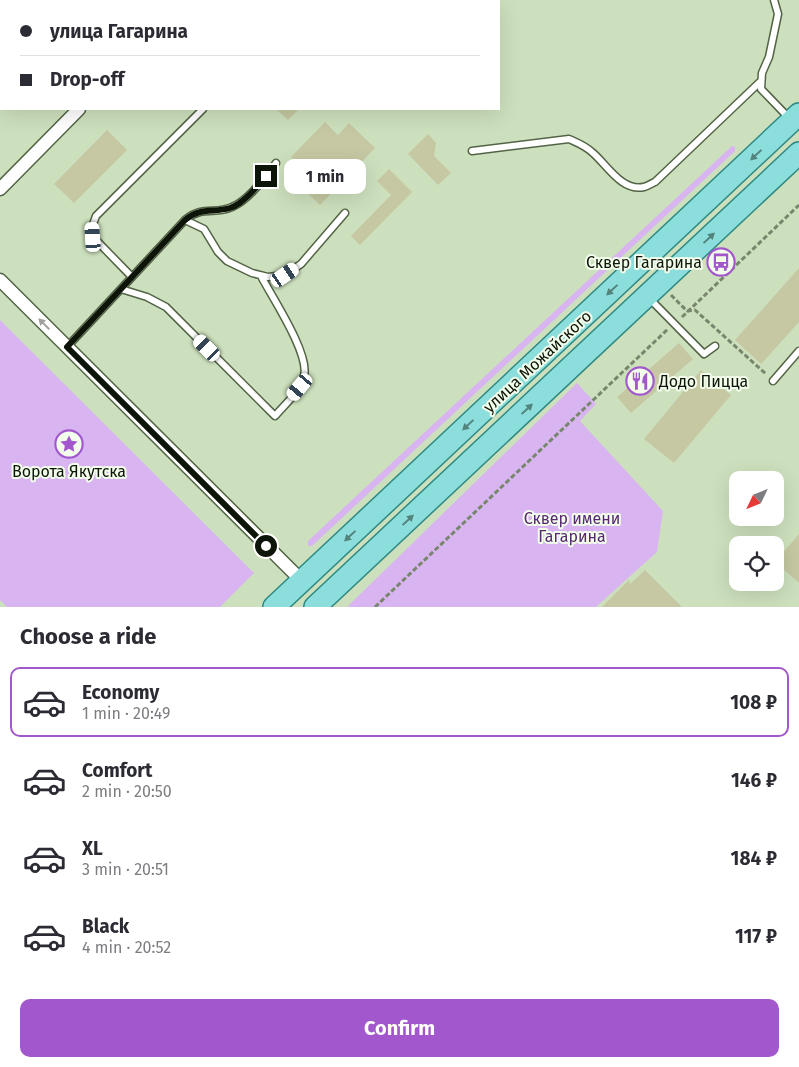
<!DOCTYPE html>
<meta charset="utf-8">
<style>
:root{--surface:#fff;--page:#f7f7f7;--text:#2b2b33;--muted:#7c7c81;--line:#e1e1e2;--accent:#a258cc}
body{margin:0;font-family:"Fira Sans",sans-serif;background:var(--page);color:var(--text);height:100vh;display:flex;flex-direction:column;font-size:19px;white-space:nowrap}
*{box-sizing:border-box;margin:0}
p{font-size:16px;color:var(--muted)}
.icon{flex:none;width:28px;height:28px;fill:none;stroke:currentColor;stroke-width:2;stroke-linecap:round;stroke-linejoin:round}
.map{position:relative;height:607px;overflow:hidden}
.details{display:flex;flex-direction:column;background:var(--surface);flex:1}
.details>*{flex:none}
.hud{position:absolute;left:0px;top:0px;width:500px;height:110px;box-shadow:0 5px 20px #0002;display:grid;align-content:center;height:110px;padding:0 20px;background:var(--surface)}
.needle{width:32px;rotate:227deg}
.tools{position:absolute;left:729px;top:471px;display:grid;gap:10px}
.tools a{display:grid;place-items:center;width:55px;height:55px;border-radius:10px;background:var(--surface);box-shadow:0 5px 20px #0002;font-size:25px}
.end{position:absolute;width:22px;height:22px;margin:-11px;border:6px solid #0d1408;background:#fff;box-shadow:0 0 0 2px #fff}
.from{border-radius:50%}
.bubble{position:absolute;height:35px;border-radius:10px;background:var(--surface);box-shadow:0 5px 20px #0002;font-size:16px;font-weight:700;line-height:35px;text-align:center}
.car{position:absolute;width:15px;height:30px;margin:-15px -8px;border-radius:6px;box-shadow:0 0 4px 1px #0007;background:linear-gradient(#fff 24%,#345 0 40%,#fff 0 76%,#345 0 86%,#fff 0)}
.hud b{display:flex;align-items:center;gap:18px;height:48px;font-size:19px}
.hud b+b{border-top:1px solid var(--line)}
.hud i{width:12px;height:12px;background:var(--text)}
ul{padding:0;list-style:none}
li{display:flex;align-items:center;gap:15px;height:70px;margin:0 10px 8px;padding:0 10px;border:2px solid transparent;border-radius:10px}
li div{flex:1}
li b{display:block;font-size:19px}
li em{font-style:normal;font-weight:700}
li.active{border-color:var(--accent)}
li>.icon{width:45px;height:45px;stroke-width:1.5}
h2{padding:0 20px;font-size:22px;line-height:60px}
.action{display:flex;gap:10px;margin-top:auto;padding:10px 20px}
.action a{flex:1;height:58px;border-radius:10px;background:var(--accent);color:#fff;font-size:20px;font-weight:700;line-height:58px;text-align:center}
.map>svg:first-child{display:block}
.green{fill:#d8b5f0}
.building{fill:#c5c8a2}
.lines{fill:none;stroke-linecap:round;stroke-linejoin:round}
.lane-casing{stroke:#536446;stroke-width:9}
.street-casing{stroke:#536446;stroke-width:15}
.primary-casing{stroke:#2e8982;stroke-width:24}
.path{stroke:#78866d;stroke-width:3;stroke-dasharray:5 2.5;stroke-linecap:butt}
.lane{stroke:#fff;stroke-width:6}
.street{stroke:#fff;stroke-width:12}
.primary{stroke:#8cdedc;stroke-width:21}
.oneway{fill:#53837d}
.oneway2{fill:#9ea19c}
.route{stroke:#0d1408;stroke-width:6}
.labels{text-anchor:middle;stroke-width:4;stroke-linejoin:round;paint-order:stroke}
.poi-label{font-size:16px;fill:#0d1408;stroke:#f3fdec;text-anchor:end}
.street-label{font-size:16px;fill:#0d1408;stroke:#f3fdec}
.park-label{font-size:16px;fill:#572871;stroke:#f3fdec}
</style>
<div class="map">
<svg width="799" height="607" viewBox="0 0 799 607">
<rect width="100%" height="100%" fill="#cde0bd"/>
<!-- green -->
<path class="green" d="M732,146l3,1v4l-423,395h-4v-5z
M0,320l254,253 -34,34h-213l-7,-7z
M577,383l19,21 -16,17 83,90 -6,41 -61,55h-248l2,-3z"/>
<!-- building -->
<path class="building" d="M276,109h23l-11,11z
M325,122l13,13 11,-12 26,25 -55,57 -27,-26 10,-11 -12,-11z
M107,130l20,20 -53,53 -20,-19z
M428,134l8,9 -2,13 17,17 -13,12 -30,-31z
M389,169l23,23 -52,53 -9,-9 40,-41 -14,-14z
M799,268v54l-38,42 -26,-24z
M679,343l14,16 -62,54 -14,-16z
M701,370l30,25 -57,68 -30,-24z
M799,534v49l-24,-21z
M645,570l37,37h-80l27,-27 1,4z"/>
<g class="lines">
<!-- lane casing -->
<g class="lane-casing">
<path id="lane" d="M117,0l1,1
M774,0l4,14 -9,43 -7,16 -1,16 28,29
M472,151l97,-12c9,4 17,7 24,14 14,12 29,39 51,34 4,-1 8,-4 11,-5l106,-101
M185,220l19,9 14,23 9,9 25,12 16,4 17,-2 16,-11 44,-51
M132,277l-39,-40 -1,-10 4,-11 107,-107
M121,289l26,8 19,10 109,109c10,-12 25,-24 29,-40 6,-22 -32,-79 -43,-100
M648,297l56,57 11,-8
M67,347l118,-127c18,-15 30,-5 47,-13 17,-7 33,-30 44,-44
M773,381l26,-30"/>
</g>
<!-- street casing -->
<g class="street-casing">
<path id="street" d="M186,1l1,-1
M0,189l79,-80
M0,280l302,301"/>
</g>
<!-- primary casing -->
<g class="primary-casing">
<path id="primary" d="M274,607l525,-493
M315,607l484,-454"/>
</g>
<!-- path -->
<path class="path" d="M671,295l16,16 8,-1 71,64
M682,317l117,-112
M375,607l293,-278"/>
<!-- lane -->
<use href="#lane" class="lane"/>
<!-- street -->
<use href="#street" class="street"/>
<!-- primary -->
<use href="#primary" class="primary"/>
</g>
<!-- one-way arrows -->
<defs><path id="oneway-solid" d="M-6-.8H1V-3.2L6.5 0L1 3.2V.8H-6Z" transform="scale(1.25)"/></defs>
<g class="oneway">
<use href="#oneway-solid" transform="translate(756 155) rotate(137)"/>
<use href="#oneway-solid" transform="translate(709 238) rotate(-43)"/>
<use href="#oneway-solid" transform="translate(612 290) rotate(137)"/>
<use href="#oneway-solid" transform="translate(527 409) rotate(-43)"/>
<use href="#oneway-solid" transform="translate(468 425) rotate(137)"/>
<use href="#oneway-solid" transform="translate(408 520) rotate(-43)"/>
<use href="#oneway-solid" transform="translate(350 536) rotate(137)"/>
</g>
<use class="oneway2" href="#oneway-solid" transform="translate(44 324) rotate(-135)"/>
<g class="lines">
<!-- route -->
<path class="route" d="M266,176c-8,10 -23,28 -36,32 -17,5 -30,-1 -45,12l-118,127 199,199"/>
</g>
<!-- icons -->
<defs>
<g id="bus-ring" transform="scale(1.4375)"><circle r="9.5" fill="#f3fdec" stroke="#a258cc" stroke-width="1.5"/><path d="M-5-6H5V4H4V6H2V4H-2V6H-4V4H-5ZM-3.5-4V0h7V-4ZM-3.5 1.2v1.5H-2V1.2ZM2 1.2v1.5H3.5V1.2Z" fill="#a258cc"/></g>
<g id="restaurant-ring" transform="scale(1.4375)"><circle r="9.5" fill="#f3fdec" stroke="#a258cc" stroke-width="1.5"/><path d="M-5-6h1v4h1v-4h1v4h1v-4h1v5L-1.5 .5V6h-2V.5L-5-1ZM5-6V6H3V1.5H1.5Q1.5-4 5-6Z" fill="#a258cc"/></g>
<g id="sight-ring" transform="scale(1.4375)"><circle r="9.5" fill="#f3fdec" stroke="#a258cc" stroke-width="1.5"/><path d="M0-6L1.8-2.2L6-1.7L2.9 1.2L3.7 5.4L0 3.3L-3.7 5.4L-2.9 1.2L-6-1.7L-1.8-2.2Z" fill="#a258cc"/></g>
</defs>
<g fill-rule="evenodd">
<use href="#bus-ring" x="721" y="262"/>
<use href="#restaurant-ring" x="640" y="381"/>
<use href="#sight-ring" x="69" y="444"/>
</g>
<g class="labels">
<!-- poi labels -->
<g class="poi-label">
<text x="702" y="268">Сквер Гагарина</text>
<text x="659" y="387" text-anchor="start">Додо Пицца</text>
<text x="69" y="477" text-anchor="middle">Ворота Якутска</text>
</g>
<!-- street labels -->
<g class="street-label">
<text transform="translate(537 361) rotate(-43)" y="6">улица Можайского</text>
</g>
<!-- park labels -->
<g class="park-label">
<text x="572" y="524">Сквер имени<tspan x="572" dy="18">Гагарина</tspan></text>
</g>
</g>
</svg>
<div class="tools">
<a><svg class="needle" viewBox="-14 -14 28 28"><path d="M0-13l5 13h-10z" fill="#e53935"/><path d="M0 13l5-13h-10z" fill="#7c7c81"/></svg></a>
<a><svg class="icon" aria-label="locate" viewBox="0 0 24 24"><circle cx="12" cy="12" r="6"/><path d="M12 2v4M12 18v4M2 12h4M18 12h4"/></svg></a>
</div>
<i class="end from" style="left:266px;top:546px"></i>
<i class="end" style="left:266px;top:176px"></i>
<div class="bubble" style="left:284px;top:159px;width:82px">1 min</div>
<i class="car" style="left:93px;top:237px;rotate:356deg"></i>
<i class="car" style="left:285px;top:275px;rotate:56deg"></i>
<i class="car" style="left:207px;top:348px;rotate:315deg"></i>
<i class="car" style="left:300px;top:387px;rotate:220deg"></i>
<div class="hud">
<b><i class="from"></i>улица Гагарина</b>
<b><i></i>Drop-off</b>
</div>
</div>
<section class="details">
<h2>Choose a ride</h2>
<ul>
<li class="active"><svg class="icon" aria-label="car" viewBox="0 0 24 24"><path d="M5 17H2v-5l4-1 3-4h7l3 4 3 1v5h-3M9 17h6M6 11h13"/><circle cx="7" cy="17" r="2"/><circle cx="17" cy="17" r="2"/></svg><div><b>Economy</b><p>1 min · 20:49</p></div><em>108 ₽</em></li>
<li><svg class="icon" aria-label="car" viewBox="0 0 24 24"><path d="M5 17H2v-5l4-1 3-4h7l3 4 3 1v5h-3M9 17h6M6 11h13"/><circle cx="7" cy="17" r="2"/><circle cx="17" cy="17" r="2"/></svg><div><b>Comfort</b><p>2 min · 20:50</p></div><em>146 ₽</em></li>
<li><svg class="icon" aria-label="car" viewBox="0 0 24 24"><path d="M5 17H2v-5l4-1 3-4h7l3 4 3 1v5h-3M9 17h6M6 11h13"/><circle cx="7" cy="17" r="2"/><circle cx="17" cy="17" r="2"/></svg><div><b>XL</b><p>3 min · 20:51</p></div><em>184 ₽</em></li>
<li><svg class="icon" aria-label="car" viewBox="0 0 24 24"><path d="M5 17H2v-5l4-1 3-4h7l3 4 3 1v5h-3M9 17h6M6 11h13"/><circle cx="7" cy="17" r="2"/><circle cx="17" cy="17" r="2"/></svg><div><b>Black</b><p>4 min · 20:52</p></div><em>117 ₽</em></li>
</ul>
<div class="action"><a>Confirm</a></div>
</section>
